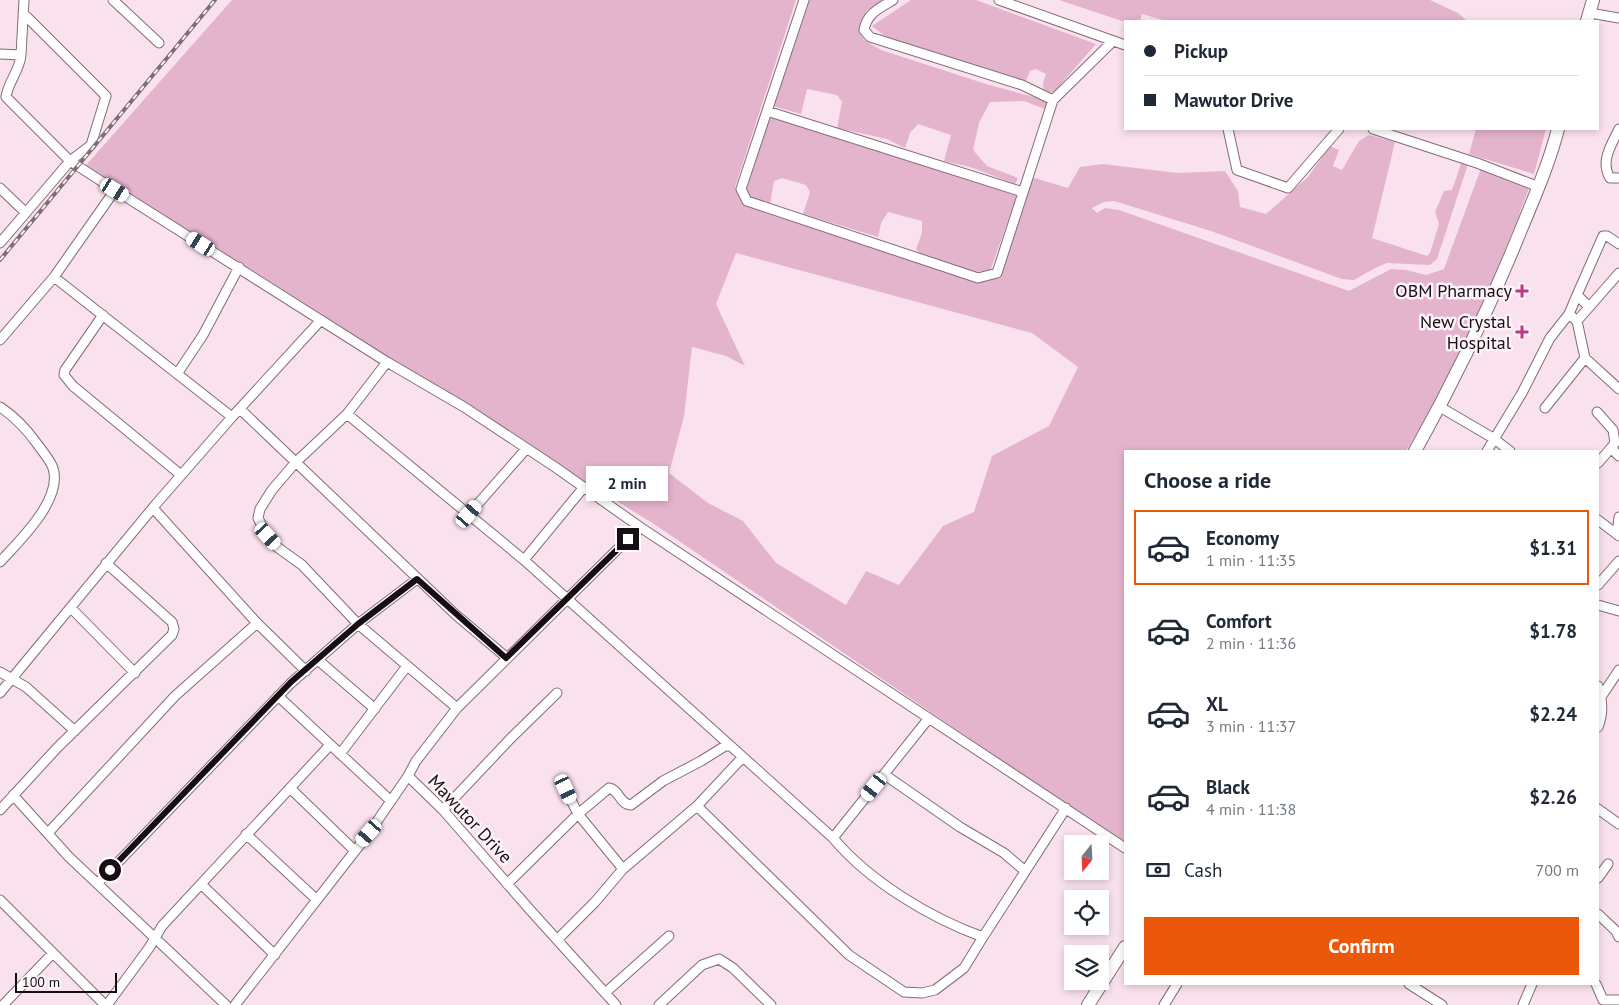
<!DOCTYPE html>
<meta charset="utf-8">
<style>
:root{--surface:#fff;--page:#f6f6f7;--text:#1f2937;--muted:#747a83;--line:#e0e1e3;--accent:#ea580c}
body{margin:0;font-family:"PT Sans",sans-serif;background:var(--page);color:var(--text);height:100vh;display:flex;flex-direction:column;font-size:19px;white-space:nowrap}
*{box-sizing:border-box;margin:0}
p{font-size:16px;color:var(--muted)}
.icon{flex:none;width:28px;height:28px;fill:none;stroke:currentColor;stroke-width:2;stroke-linecap:round;stroke-linejoin:round}
.map{position:relative;flex:1;overflow:hidden}
.sheet{position:absolute;left:1124px;top:450px;width:475px;height:535px;display:flex;flex-direction:column;background:var(--surface);border-radius:0px;box-shadow:0 2px 8px #0003}
.sheet>*{flex:none}
.hud{position:absolute;left:1124px;top:20px;width:475px;height:110px;border-radius:0px;box-shadow:0 2px 8px #0003;display:grid;align-content:center;height:110px;padding:0 20px;background:var(--surface)}
.needle{width:32px;rotate:198deg}
.buttons{position:absolute;left:1064px;top:835px;display:grid;gap:10px}
.buttons a{display:grid;place-items:center;width:45px;height:45px;border-radius:0px;background:var(--surface);box-shadow:0 2px 8px #0003;font-size:25px}
.scale{position:absolute;left:15px;bottom:12px;width:102px;box-sizing:border-box;padding-left:5px;border:2px solid #160e12;border-top:0;font-size:14px;line-height:18px;white-space:nowrap;color:#160e12;-webkit-text-stroke:4px #fdf3f8;paint-order:stroke}
.end{position:absolute;width:22px;height:22px;margin:-11px;border:6px solid #160e12;background:#fff;box-shadow:0 0 0 2px #fff}
.from{border-radius:50%}
.bubble{position:absolute;height:35px;border-radius:0px;background:var(--surface);box-shadow:0 2px 8px #0003;font-size:16px;font-weight:600;line-height:35px;text-align:center}
.car{position:absolute;width:15px;height:30px;margin:-15px -8px;border-radius:6px;box-shadow:0 0 4px 1px #0007;background:linear-gradient(#fff 24%,#345 0 40%,#fff 0 76%,#345 0 86%,#fff 0)}
.hud b{display:flex;align-items:center;gap:18px;height:48px;font-size:19px}
.hud b+b{border-top:1px solid var(--line)}
.hud i{width:12px;height:12px;background:var(--text)}
ul{padding:0;list-style:none}
li{display:flex;align-items:center;gap:15px;height:75px;margin:0 10px 8px;padding:0 10px;border:2px solid transparent;border-radius:0px}
li div{flex:1}
li b{display:block;font-size:19px}
li em{font-style:normal;font-weight:600}
li.active{border-color:var(--accent)}
li>.icon{width:45px;height:45px;stroke-width:1.5}
h2{padding:0 20px;font-size:22px;line-height:60px}
.pay{display:flex;align-items:center;gap:12px;height:55px;padding:0 20px;font-size:19px}
.pay p{margin-inline-start:auto}
.button{display:flex;gap:10px;margin-top:auto;padding:10px 20px}
.button a{flex:1;height:58px;border-radius:0px;background:var(--accent);color:#fff;font-size:20px;font-weight:600;line-height:58px;text-align:center}
.map>svg:first-child{display:block}
.green{fill:#e4b4cd;fill-rule:evenodd}
.lines{fill:none;stroke-linecap:round;stroke-linejoin:round}
.minor-casing{stroke:#826c77;stroke-width:11}
.highway-casing{stroke:#826c77;stroke-width:14}
.minor{stroke:#fff;stroke-width:9}
.highway{stroke:#fff;stroke-width:12}
.rail-casing{stroke:#7e6e76;stroke-width:4}
.rail{stroke:#fdf3f8;stroke-width:2;stroke-dasharray:5.5;stroke-linecap:butt}
.route{stroke:#160e12;stroke-width:6}
.poi-dot{fill:#b83b8a;stroke:#fdf3f8;stroke-width:2}
.labels{text-anchor:middle;stroke-width:5;stroke-linejoin:round;paint-order:stroke}
.poi-label{font-size:18px;fill:#160e12;stroke:#fdf3f8;text-anchor:end}
.street-label{font-size:18px;fill:#160e12;stroke:#fdf3f8}
</style>
<div class="map">
<svg width="1619" height="1005" viewBox="0 0 1619 1005">
<rect width="100%" height="100%" fill="#fae1ee"/>
<!-- green -->
<path class="green" d="M232,0h564l-61,187 10,18 230,75 18,-1 9,-10 29,-92 37,11 12,-21 23,-3 74,9 48,-2 13,20 2,16 26,7 42,-37 22,-31 9,4 -6,16 9,4 17,-29 10,-6 26,7 -23,96 55,18 3,-3 9,-29 -4,-12 9,-21 8,-1 10,-29 6,3 -31,95 -7,6 -43,-2 -12,5 -21,12 -12,-1 -131,-48 -97,-30 -10,1 -12,6 5,5 8,-5 14,2 230,81 42,-22 15,1 20,5 18,-6 37,-101 49,18c-34,91 -74,182 -124,265h-281v393l-471,-320 -574,-352zM736,253l296,80 46,34 -29,59 -57,30 -18,56 -31,14 -44,59 -33,-14 -20,34 -70,-42 -33,-42 -35,-18 -39,-30 15,-57 8,-69 34,9 19,10 -29,-62z
M809,0h75l-17,11 -8,19 5,10 17,10 105,34 59,16 3,3 -3,6 -21,-8 -34,1 -11,21 -6,27 14,16 31,12 -3,6 -45,-17 -26,-6 7,-26 -33,-11 -8,9 -5,15 -18,-9 -50,-11 5,-26 -5,-7 -30,-6 -6,25 -28,-8z
M911,0h65l120,44 -42,48h-10l-1,-9 3,-9 -10,-5 -6,2 -4,10h-5l-136,-45 -13,-10z
M1059,0h371l28,13 9,8h-300l-25,-7 -2,7 -15,1z
M767,115l250,81 -27,75 -16,1 -55,-19 -3,-4 6,-16v-12l-34,-9 -7,11 -3,14 -75,-23 7,-22 -4,-7 -24,-7 -8,3 -4,23 -20,-7 -4,-10z
M1476,129h70l-12,45 -65,-20z"/>
<g class="lines">
<!-- minor casing -->
<g class="minor-casing">
<path id="minor" d="M113,0l46,43
M804,0l-63,189 6,12 231,77 19,-5 56,-173 60,-59
M893,0c-13,8 -26,13 -29,30l6,7 152,48 31,15
M999,0l126,45
M1590,13l29,5
M0,54l21,1 3,-55
M21,55c-1,15 -13,27 -15,42l64,64 45,29 272,172 77,45 91,60 85,60 485,321
M767,111l256,81
M1228,129l9,41 51,18 51,-59
M1373,129l104,34 62,24
M1619,129c-8,16 -19,33 -9,49h9
M0,188l26,25
M0,243l70,-82 21,-16 15,-49 -83,-83
M54,277l178,140
M1589,307l-12,-12 26,-59h4l12,8
M1569,314l8,-19
M103,315l-38,55 -1,5 9,11 108,89
M0,340l54,-63 61,-87
M1585,358l34,31
M387,362l-40,52 -52,49 -23,27 -12,19 -2,9 9,18 10,11 25,18 56,59 99,84
M177,374l26,-39 36,-68
M0,407c14,9 28,24 38,38 5,7 12,15 15,23 10,32 -34,73 -53,94
M1440,407l53,31 17,13
M1545,408l40,-50 -8,-37
M240,409l216,206 50,42
M1597,412l16,18 2,13 -4,5 8,8
M347,414l177,146 309,278 96,-120
M1487,451l35,-58 28,-55 19,-24 8,7 42,-48
M1598,463l13,-15
M153,508l104,115 49,48
M469,514l57,-65
M1598,520l21,16
M1617,534l2,-17
M524,560l60,-73
M1598,585l21,-24
M1598,605l21,6
M71,608l64,65
M318,660l57,49
M0,672l26,15 49,44
M1598,686c4,14 6,26 0,41
M0,693l156,-189 76,-87 89,-97
M278,696l113,105
M1601,697l18,-27
M340,754l67,-88
M885,775l75,52 44,26 21,18
M564,786l14,28 45,55
M290,788l64,62
M13,795l56,62 157,148
M697,806l152,149 55,37 18,1 13,-3 29,-22 19,-31
M1598,809l21,15
M0,810l57,-62 115,-113 2,-6 -2,-7 -66,-59
M443,810l68,-72 46,-45
M48,833l127,-137 82,-73
M246,834l71,66
M833,838c36,43 97,80 150,99l83,-129
M1598,878l10,-14
M98,883l193,-200 67,-59 59,-45
M507,884l71,-70 31,-26c10,1 10,16 22,17l32,-24 38,-20 24,-15h4
M202,885l73,70
M0,900l105,105
M1598,914l18,17 3,6
M558,939l37,-37 28,-33 74,-63 45,-48
M1409,984l33,21
M1596,984l7,16h16
M605,993l64,-57
M3,1005l50,-52
M107,1005l42,-57 13,-22 168,-181
M235,1005l134,-172 39,-57
M616,1005l-85,-94 -88,-101 -35,-34 8,-15 41,-53 183,-181
M659,1005l43,-40 17,-6 14,9 38,37
M1164,1005l13,-21
M1523,1005l9,-21"/>
</g>
<!-- highway casing -->
<g class="highway-casing">
<path id="highway" d="M1587,21l6,-21
M1415,451c41,-73 74,-142 105,-219 14,-34 29,-68 38,-103
M1088,1005l37,-58"/>
</g>
<!-- minor -->
<use href="#minor" class="minor"/>
<!-- highway -->
<use href="#highway" class="highway"/>
<!-- rail casing -->
<g class="rail-casing">
<path id="rail" d="M0,260l215,-260"/>
</g>
<!-- rail -->
<use href="#rail" class="rail"/>
</g>
<g class="lines">
<!-- route -->
<path class="route" d="M110,870l181,-188 67,-58 59,-45 89,79 122,-119"/>
</g>
<!-- markers -->
<g class="poi-dot">
<path d="M1519.5 283.5h5v5h5v5h-5v5h-5v-5h-5v-5h5z"/>
<path d="M1519.5 324.5h5v5h5v5h-5v5h-5v-5h-5v-5h5z"/>
</g>
<g class="labels">
<!-- poi labels -->
<g class="poi-label">
<text x="1512" y="297">OBM Pharmacy</text>
<text x="1511" y="328">New Crystal<tspan x="1511" dy="21">Hospital</tspan></text>
</g>
<!-- street labels -->
<g class="street-label">
<text transform="translate(470 819) rotate(47)" y="6">Mawutor Drive</text>
</g>
</g>
</svg>
<div class="buttons">
<a><svg class="needle" viewBox="-14 -14 28 28"><path d="M0-13l5 13h-10z" fill="#e53935"/><path d="M0 13l5-13h-10z" fill="#747a83"/></svg></a>
<a><svg class="icon" aria-label="locate" viewBox="0 0 24 24"><circle cx="12" cy="12" r="6"/><path d="M12 2v4M12 18v4M2 12h4M18 12h4"/></svg></a>
<a><svg class="icon" aria-label="layers" viewBox="0 0 24 24"><path d="M12 4l9 5-9 5-9-5zM3 14l9 5 9-5"/></svg></a>
</div>
<div class="scale">100 m</div>
<i class="end from" style="left:110px;top:870px"></i>
<i class="end" style="left:628px;top:539px"></i>
<div class="bubble" style="left:586px;top:466px;width:82px">2 min</div>
<i class="car" style="left:115px;top:190px;rotate:121deg"></i>
<i class="car" style="left:201px;top:244px;rotate:302deg"></i>
<i class="car" style="left:469px;top:514px;rotate:41deg"></i>
<i class="car" style="left:268px;top:536px;rotate:138deg"></i>
<i class="car" style="left:874px;top:787px;rotate:219deg"></i>
<i class="car" style="left:566px;top:789px;rotate:155deg"></i>
<i class="car" style="left:369px;top:833px;rotate:221deg"></i>
<div class="hud">
<b><i class="from"></i>Pickup</b>
<b><i></i>Mawutor Drive</b>
</div>
<section class="sheet">
<h2>Choose a ride</h2>
<ul>
<li class="active"><svg class="icon" aria-label="car" viewBox="0 0 24 24"><path d="M5 17H2v-5l4-1 3-4h7l3 4 3 1v5h-3M9 17h6M6 11h13"/><circle cx="7" cy="17" r="2"/><circle cx="17" cy="17" r="2"/></svg><div><b>Economy</b><p>1 min · 11:35</p></div><em>$1.31</em></li>
<li><svg class="icon" aria-label="car" viewBox="0 0 24 24"><path d="M5 17H2v-5l4-1 3-4h7l3 4 3 1v5h-3M9 17h6M6 11h13"/><circle cx="7" cy="17" r="2"/><circle cx="17" cy="17" r="2"/></svg><div><b>Comfort</b><p>2 min · 11:36</p></div><em>$1.78</em></li>
<li><svg class="icon" aria-label="car" viewBox="0 0 24 24"><path d="M5 17H2v-5l4-1 3-4h7l3 4 3 1v5h-3M9 17h6M6 11h13"/><circle cx="7" cy="17" r="2"/><circle cx="17" cy="17" r="2"/></svg><div><b>XL</b><p>3 min · 11:37</p></div><em>$2.24</em></li>
<li><svg class="icon" aria-label="car" viewBox="0 0 24 24"><path d="M5 17H2v-5l4-1 3-4h7l3 4 3 1v5h-3M9 17h6M6 11h13"/><circle cx="7" cy="17" r="2"/><circle cx="17" cy="17" r="2"/></svg><div><b>Black</b><p>4 min · 11:38</p></div><em>$2.26</em></li>
</ul>
<div class="pay"><svg class="icon" aria-label="cash" viewBox="0 0 24 24"><path d="M3 7h18v10H3z"/><circle cx="12" cy="12" r="2"/></svg>Cash<p>700 m</p></div>
<div class="button"><a>Confirm</a></div>
</section>
</div>
